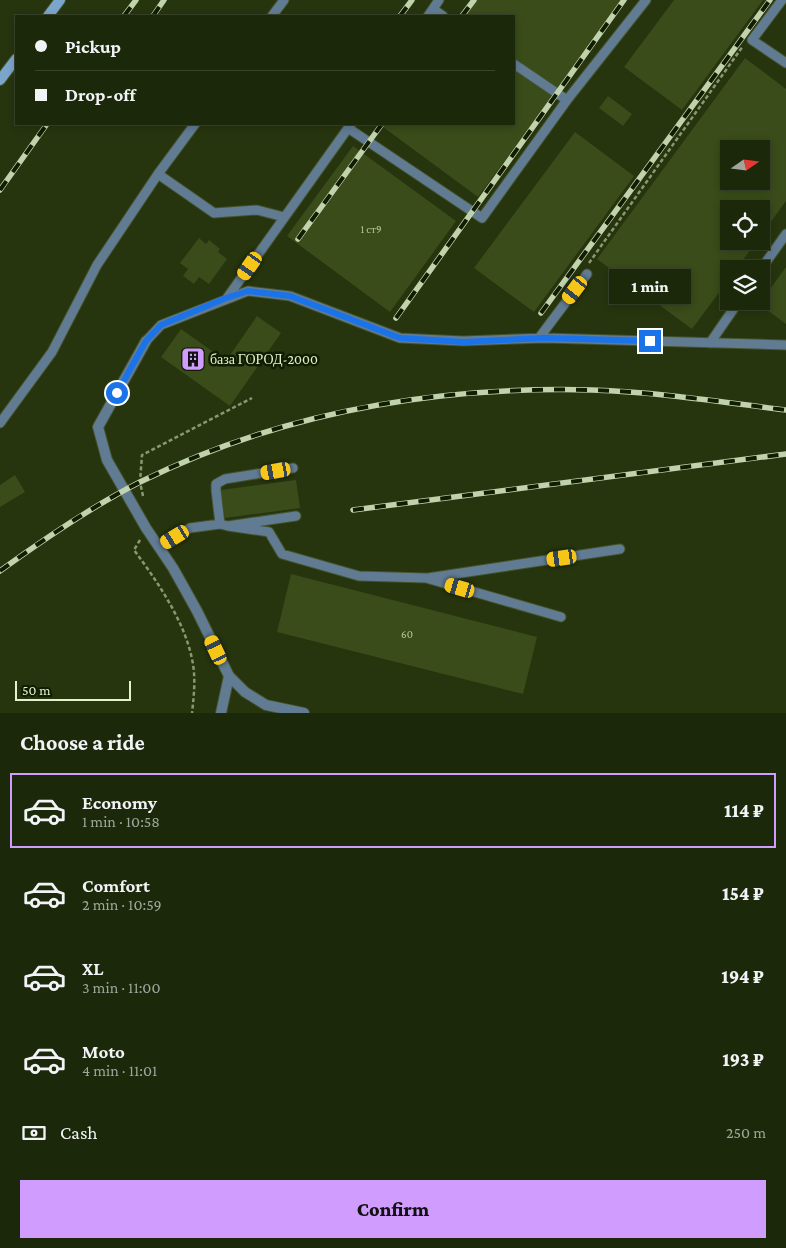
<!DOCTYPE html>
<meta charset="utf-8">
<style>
:root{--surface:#1c280a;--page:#253013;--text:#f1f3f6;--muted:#a0a69c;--line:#3a442b;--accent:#d09dfe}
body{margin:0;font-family:"Crimson Pro",serif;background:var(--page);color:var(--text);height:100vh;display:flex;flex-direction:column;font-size:19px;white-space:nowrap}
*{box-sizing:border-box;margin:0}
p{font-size:16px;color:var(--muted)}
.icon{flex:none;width:28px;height:28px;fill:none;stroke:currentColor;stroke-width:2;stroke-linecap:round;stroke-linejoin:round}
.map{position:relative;height:713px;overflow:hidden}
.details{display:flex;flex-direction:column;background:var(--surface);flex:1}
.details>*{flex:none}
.banner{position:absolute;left:15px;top:15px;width:500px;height:110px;border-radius:0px;box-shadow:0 2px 8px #0003,0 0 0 1px var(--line);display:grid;align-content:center;height:110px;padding:0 20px;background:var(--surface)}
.needle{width:32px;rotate:76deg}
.fabs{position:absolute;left:720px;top:140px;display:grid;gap:10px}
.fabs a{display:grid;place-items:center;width:50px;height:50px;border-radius:0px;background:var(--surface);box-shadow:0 2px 8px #0003,0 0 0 1px var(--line);font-size:25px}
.scale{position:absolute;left:15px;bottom:12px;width:116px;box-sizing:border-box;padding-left:5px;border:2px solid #e1f3cc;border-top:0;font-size:14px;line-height:18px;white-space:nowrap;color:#e1f3cc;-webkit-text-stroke:4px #111c00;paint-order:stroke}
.end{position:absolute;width:22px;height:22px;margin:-11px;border:6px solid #1a73e8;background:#fff;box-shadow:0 0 0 2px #fff}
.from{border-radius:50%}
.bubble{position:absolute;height:35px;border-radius:0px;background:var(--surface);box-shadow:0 2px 8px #0003,0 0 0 1px var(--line);font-size:16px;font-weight:800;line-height:35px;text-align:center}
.car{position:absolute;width:15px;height:30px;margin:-15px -8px;border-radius:6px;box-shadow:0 0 4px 1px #0007;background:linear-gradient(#f5c518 24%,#345 0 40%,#f5c518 0 76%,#345 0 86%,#f5c518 0)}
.banner b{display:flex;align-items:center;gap:18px;height:48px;font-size:19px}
.banner b+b{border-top:1px solid var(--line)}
.banner i{width:12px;height:12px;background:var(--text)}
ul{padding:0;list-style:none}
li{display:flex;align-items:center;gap:15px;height:75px;margin:0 10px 8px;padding:0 10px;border:2px solid transparent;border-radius:0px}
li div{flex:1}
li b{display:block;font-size:19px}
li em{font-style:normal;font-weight:800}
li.selected{border-color:var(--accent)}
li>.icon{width:45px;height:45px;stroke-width:1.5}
h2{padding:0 20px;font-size:22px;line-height:60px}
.pay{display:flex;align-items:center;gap:12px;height:55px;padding:0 20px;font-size:19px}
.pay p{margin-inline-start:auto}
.button{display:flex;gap:10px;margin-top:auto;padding:10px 20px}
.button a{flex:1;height:58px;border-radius:0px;background:var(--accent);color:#111;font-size:20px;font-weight:800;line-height:58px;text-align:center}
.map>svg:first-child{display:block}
.building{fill:#394c19;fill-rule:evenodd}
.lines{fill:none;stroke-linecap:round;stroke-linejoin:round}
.service-casing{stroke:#44532c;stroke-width:11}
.minor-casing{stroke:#44532c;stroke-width:12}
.secondary-casing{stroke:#44532c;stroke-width:12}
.path{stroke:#889972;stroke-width:2.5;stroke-dasharray:4 2.5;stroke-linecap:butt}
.service{stroke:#617b93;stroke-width:9}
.minor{stroke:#617b93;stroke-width:10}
.secondary{stroke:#7ca5cc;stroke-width:10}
.rail-casing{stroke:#c1d3ac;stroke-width:5.5}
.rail{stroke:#111c00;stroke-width:4;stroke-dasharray:11;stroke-linecap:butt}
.route{stroke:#1a73e8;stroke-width:6}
.labels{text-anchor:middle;stroke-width:5;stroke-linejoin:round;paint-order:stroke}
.number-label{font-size:11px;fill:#b7c99f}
.poi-label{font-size:14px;fill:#e1f3cc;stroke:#111c00;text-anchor:start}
</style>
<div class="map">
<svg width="786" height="713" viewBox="0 0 786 713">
<rect width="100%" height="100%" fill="#26350e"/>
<!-- building -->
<path class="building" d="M470,0h153l-145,197 -99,-73h135v-108h-56z
M674,0h89l-81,110 -58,-43z
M745,58l41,31v112l-25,34v-26h-32v32h28l-21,28h-7v10l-37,50 -95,-70zM729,149h32v32h-32z
M608,96l24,18 -9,12 -24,-18z
M575,132l59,44 -100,136 -60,-44z
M353,146l103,75 -66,91 -103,-76z
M199,238l7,6 3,-4 11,9 -2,3 9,7 -18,25 -10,-7 -5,7 -11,-8 5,-7 -8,-6z
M786,267v57l-27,-20z
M257,316l24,17 -51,73 -69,-49 20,-28 45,32z
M15,475l10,17 -25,15v-22z
M296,480l4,28 -75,10 -4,-28z
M291,574l246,63 -14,57 -246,-62z"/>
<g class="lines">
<!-- service casing -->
<g class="service-casing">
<path id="service" d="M782,0l-30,40 34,23
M433,9l10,7
M272,16l12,-16
M428,16l11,-16
M514,64l53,36
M195,124l-37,50 56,39 43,-3 27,7
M348,128l134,90 85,-118 79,-100
M761,269l25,-35
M227,298l124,-174
M539,338l48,-64
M146,341l15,-16 87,-34 42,5 110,42 63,3 82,-3 241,7
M710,343l29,-42
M0,423l52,-71 45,-87 61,-91
M293,468l-68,11 -9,5v6l4,34 8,2 68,-10
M228,526l41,6 13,22 77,22 67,2 135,39
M160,546l30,-18 30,-4
M428,578l192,-29"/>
</g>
<!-- minor casing -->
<g class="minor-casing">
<path id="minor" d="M146,341l-48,86 9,33 39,68 27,40 24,43 32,65 16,16 21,13 38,8
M221,713l8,-37"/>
</g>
<!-- secondary casing -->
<g class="secondary-casing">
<path id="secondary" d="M48,16l12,-16
M0,80l16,-21"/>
</g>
<!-- path -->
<path class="path" d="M589,263l154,-217
M143,496l-3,-14 2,-27 110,-57
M140,540l-6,10c23,31 50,70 58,109 4,18 2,36 0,54"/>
<!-- service -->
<use href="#service" class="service"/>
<!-- minor -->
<use href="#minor" class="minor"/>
<!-- secondary -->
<use href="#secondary" class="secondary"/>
<!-- rail casing -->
<g class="rail-casing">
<path id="rail" d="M124,16l12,-16
M153,16l11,-16
M400,16l12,-16
M462,16l12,-16
M0,190l47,-66
M298,239l84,-115
M541,313l229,-313
M396,318l228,-318
M353,510l433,-56
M0,571c44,-32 91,-64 140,-89 142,-70 294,-96 452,-92 65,2 130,12 194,20"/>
</g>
<!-- rail -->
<use href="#rail" class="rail"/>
</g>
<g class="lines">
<!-- route -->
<path class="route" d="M117,393l29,-52 15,-16 65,-27 22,-7 42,5 110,42 64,4 81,-4 105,3"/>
</g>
<!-- icons -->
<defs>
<g id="building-square" transform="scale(1.25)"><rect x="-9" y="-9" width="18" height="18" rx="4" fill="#d09dfe" stroke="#111c00"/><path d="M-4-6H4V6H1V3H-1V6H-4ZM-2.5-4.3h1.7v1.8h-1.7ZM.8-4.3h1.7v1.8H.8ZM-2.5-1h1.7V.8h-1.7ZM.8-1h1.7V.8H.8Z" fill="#111"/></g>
</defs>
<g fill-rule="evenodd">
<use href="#building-square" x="193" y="359"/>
</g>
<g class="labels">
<!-- number labels -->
<g class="number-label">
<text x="371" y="233">1 ст9</text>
<text x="407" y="638">60</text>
</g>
<!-- poi labels -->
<g class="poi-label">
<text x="210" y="364">база ГОРОД-2000</text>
</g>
</g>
</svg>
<div class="fabs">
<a><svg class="needle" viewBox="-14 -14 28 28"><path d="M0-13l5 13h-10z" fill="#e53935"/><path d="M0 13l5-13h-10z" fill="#a0a69c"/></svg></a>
<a><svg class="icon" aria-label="locate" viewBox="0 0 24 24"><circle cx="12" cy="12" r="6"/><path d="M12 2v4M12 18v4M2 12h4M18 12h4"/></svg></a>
<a><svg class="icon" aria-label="layers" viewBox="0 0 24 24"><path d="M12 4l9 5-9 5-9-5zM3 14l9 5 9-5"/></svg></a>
</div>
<div class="scale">50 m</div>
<i class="end from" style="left:117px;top:393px"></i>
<i class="end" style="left:650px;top:341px"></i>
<div class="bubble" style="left:609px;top:269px;width:82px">1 min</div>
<i class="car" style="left:250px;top:266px;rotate:215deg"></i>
<i class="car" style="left:575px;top:290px;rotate:217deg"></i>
<i class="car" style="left:276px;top:471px;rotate:260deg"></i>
<i class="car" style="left:175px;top:537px;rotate:239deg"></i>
<i class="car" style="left:562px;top:558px;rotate:262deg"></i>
<i class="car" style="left:460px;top:588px;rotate:286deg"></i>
<i class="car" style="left:216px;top:650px;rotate:335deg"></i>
<div class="banner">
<b><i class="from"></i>Pickup</b>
<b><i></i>Drop-off</b>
</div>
</div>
<section class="details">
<h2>Choose a ride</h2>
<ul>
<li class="selected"><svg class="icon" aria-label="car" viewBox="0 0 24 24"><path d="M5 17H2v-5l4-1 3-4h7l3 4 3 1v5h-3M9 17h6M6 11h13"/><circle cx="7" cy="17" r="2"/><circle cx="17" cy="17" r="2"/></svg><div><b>Economy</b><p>1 min · 10:58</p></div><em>114 ₽</em></li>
<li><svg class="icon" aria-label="car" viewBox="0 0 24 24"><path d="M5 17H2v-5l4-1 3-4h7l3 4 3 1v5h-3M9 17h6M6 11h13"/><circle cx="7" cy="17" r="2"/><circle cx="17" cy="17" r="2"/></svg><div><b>Comfort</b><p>2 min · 10:59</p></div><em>154 ₽</em></li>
<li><svg class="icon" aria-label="car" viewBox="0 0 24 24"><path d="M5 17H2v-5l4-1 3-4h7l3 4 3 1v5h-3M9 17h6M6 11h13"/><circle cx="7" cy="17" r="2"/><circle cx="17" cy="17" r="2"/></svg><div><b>XL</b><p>3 min · 11:00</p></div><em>194 ₽</em></li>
<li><svg class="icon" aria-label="car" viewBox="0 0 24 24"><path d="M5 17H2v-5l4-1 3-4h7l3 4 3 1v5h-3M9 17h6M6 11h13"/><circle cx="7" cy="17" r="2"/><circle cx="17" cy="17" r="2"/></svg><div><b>Moto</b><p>4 min · 11:01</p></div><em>193 ₽</em></li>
</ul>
<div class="pay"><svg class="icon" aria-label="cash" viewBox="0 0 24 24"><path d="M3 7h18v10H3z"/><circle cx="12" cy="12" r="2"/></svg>Cash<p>250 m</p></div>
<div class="button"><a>Confirm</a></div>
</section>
